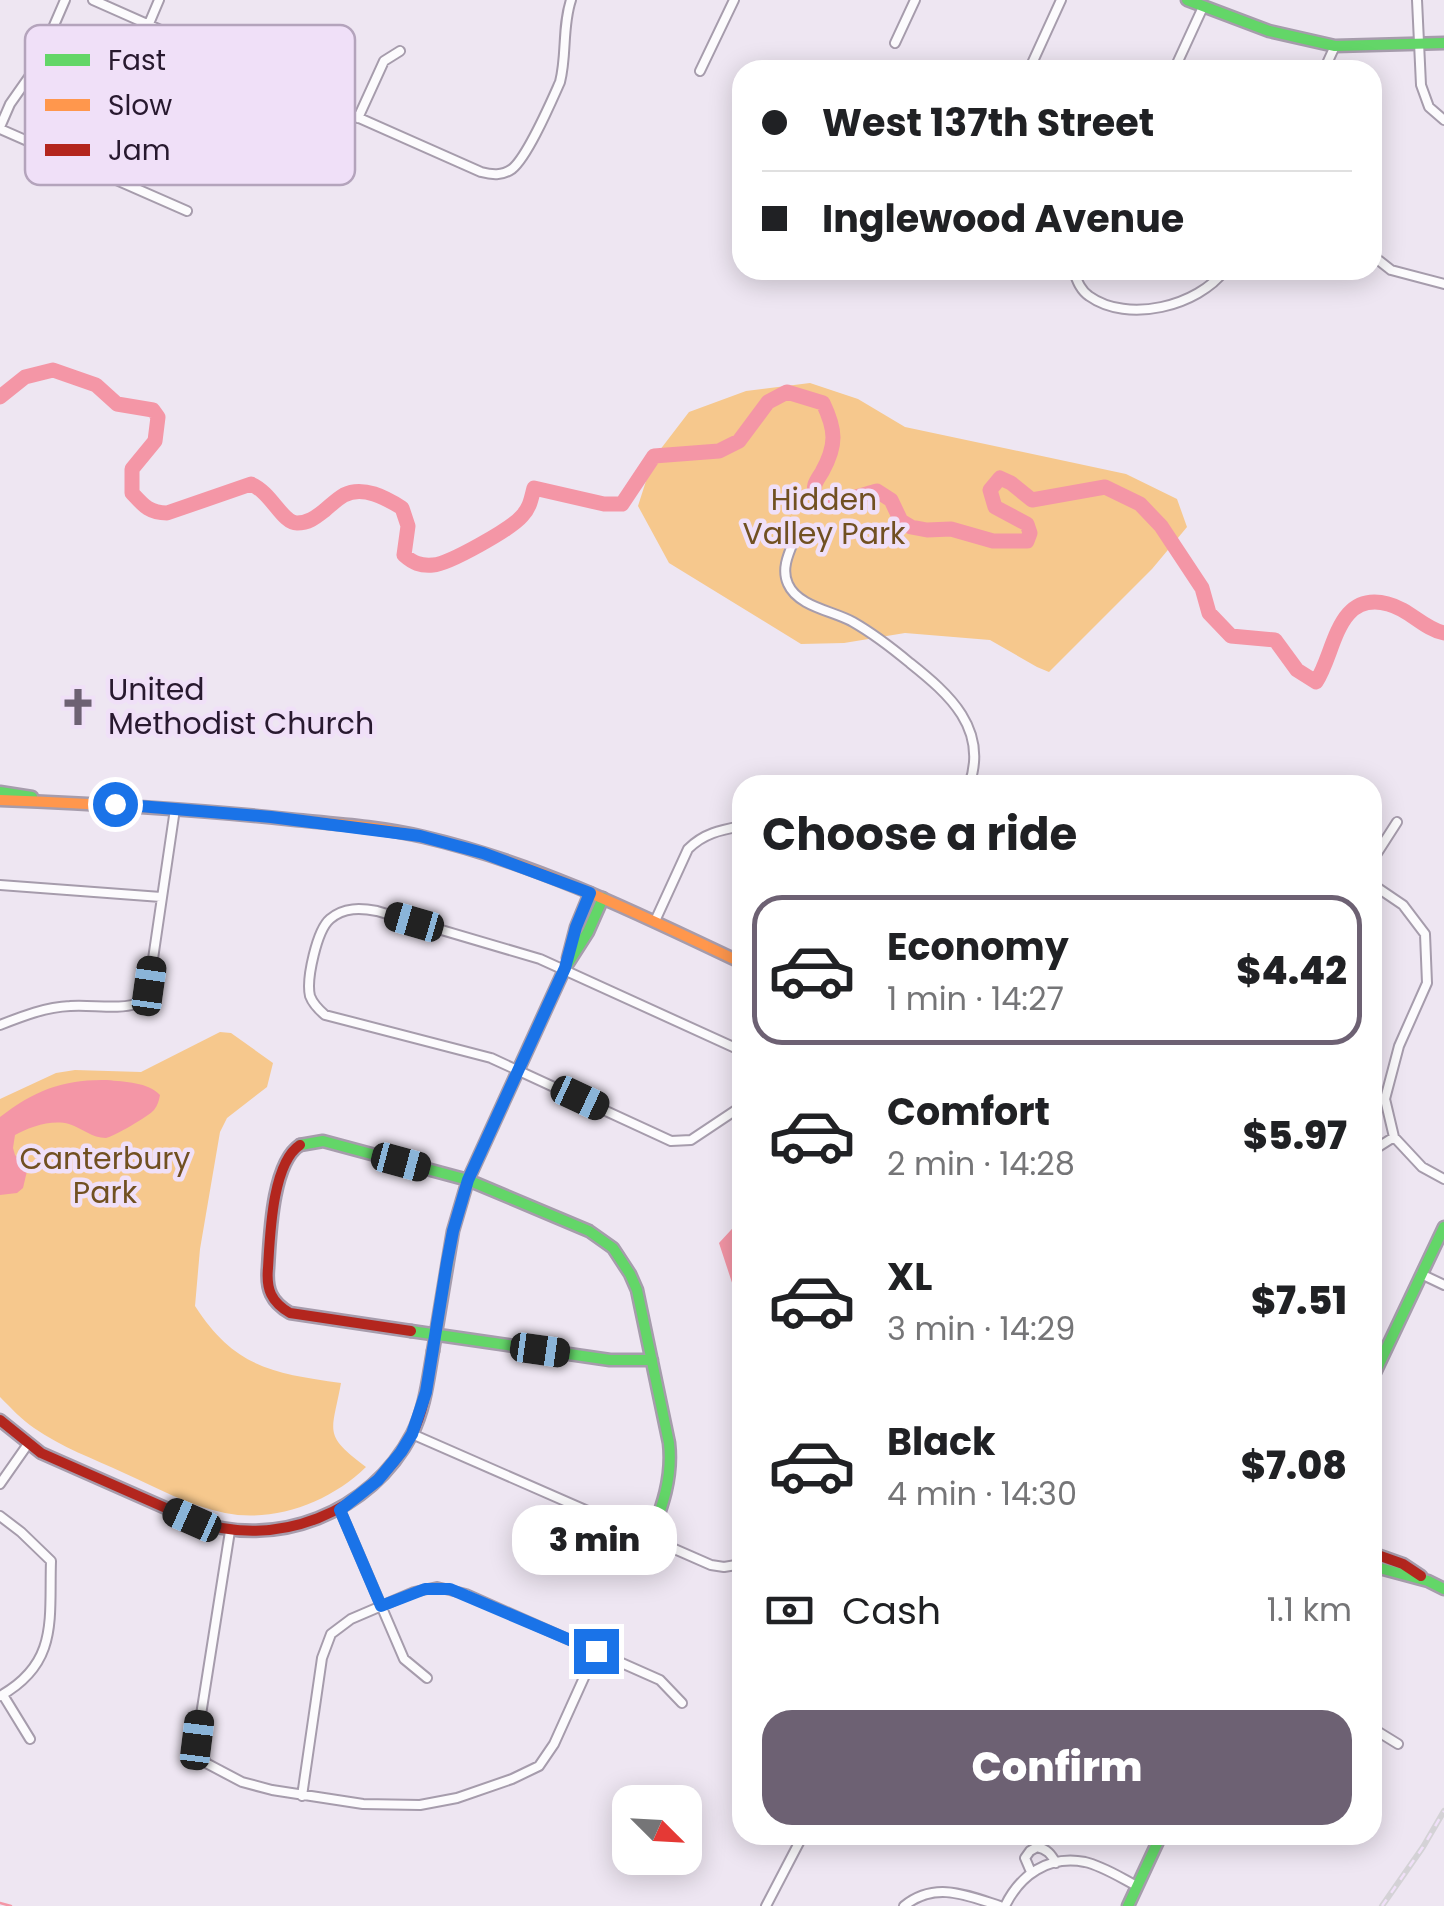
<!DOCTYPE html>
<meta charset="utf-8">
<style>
:root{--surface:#fff;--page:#f6f6f6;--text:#202124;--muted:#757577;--line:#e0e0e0;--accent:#6d6173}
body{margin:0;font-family:Poppins,sans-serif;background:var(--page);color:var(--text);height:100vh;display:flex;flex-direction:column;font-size:38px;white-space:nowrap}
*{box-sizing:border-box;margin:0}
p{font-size:32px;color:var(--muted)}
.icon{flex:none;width:55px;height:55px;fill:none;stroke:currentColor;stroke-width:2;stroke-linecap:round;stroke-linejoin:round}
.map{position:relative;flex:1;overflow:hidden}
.sheet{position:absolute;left:732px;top:775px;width:650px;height:1070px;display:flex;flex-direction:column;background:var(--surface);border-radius:30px;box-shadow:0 5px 25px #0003}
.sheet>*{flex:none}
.banner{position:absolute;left:732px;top:60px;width:650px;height:220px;border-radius:30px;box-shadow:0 5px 25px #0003;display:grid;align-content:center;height:220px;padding:0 30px;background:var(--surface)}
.needle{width:65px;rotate:114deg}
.fabs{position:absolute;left:612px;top:1785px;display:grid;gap:20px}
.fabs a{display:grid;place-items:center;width:90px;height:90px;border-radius:20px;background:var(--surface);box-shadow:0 5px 25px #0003;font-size:50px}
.end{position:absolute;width:45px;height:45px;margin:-22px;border:12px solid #1a73e8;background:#fff;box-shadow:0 0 0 5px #fff}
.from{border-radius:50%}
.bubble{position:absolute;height:70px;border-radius:30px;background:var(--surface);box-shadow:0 5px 25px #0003;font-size:32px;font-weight:800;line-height:70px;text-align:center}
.car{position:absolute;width:30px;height:60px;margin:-30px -15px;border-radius:12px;box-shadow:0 0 8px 2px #0007;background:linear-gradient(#222 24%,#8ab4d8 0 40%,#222 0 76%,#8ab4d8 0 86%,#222 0)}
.banner b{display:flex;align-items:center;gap:35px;height:95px;font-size:38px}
.banner b+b{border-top:2px solid var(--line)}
.banner i{width:25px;height:25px;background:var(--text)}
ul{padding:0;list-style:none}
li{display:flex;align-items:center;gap:30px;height:150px;margin:0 20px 15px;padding:0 10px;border:5px solid transparent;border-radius:30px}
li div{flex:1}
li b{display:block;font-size:38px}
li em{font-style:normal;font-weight:800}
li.selected{border-color:var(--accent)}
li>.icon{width:90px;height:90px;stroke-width:1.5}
h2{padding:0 30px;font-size:45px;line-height:120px}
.pay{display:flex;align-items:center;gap:25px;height:110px;padding:0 30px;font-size:38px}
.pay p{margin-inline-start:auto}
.action{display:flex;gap:20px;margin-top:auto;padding:20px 30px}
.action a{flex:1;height:115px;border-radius:30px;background:var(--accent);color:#fff;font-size:40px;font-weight:800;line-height:115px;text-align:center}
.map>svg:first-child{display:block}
.green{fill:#f6c88d}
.water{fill:#f496a6}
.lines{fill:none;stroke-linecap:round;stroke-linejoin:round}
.stream{stroke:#f496a6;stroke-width:2.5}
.river{stroke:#f496a6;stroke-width:15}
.street-casing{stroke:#a69cac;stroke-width:12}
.fast-casing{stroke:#a69cac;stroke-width:15}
.slow-casing{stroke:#a69cac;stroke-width:15}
.jam-casing{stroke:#a69cac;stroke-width:15}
.street{stroke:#fcfbfd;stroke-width:8}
.fast{stroke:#63d668;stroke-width:10}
.slow{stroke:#ff974d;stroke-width:10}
.jam{stroke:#b3261e;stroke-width:10}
.rail-casing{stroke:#d4d2d6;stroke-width:6}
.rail{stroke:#f0e0f8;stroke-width:2.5;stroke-dasharray:8;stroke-linecap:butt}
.route{stroke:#1a73e8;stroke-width:12}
.labels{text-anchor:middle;stroke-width:9;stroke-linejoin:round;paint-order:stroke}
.park-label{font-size:30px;fill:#715021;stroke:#f0e0f8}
.poi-label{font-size:30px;fill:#28192f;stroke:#f0e0f8;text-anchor:start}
.key{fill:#f0e0f8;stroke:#b4a4bc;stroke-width:2.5}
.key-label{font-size:28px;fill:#28192f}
</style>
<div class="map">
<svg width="1444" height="1906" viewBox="0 0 1444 1906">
<rect width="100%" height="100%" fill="#eee6f2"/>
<!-- green -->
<path class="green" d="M810,383l48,16 47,28 221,47 51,25 10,28 -35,42 -103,103 -12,-5 -47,-27 -85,-7 -61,10 -43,1 -132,-81 -31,-57 15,-47 36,-47 57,-21z
M220,1032l11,1 42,30 -6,24 -40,31 -7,14 -20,117 -5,57c40,62 78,67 146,77 -9,50 -19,51 25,84 -36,35 -91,56 -141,46 -36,-7 -69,-26 -101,-40 -30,-14 -63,-26 -90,-45 -12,-8 -23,-20 -34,-31v-298l56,-26 19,-3 66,2z"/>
<!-- water -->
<path class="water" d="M107,1080c18,2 41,2 53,15 -1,5 -2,10 -6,15 -5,6 -41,27 -48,28 -14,0 -24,-10 -37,-14 -17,-5 -40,3 -54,11l-2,13 2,7 10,10 2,6 -4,17 -6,5 -17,2v-78c35,-27 64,-38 107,-37z
M742,1218v110l-4,-27 -19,-58z"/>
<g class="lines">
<!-- stream -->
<path class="stream" d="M0,1903l11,3"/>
<!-- river -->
<path class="river" d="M0,397l25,-20 28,-7 43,15 21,19 36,6 5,7 -3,24 -23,28v24c11,12 17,20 35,20l84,-29c21,9 31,39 46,39 12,0 19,-6 28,-13 6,-5 12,-11 19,-15 19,-10 42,3 58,13l6,18 -4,29c9,8 16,11 29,10 16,-1 78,-36 89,-49 8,-8 9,-17 12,-28l70,16h18l32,-48 65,-5 20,-10 29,-39 19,-10 36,11c13,27 14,42 -1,69 -6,10 -9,12 -7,23 21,11 40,2 62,-4l14,9 10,21 10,6 16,3 24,-1 42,12h34l3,-8 -3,-9 -32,-17 -5,-17 10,-12 11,5 21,17 73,-13 35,17 21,22 41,62 7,25 22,23 44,4 22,30 19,12c19,-28 20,-92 72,-78 21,5 36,25 56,29"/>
<!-- street casing -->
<g class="street-casing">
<path id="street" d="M93,0l388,172c11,3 21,4 31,-3 16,-13 39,-67 48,-87 7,-27 2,-55 11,-82
M1417,0l4,85 8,22 15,13
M148,26l11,-26
M895,43l20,-43
M1029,70l32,-70
M1174,70l29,-63
M1324,70l11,-24
M700,71l34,-71
M358,118l26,-57 16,-10
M0,127l10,-23 26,-37 29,-67
M0,129l187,82
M1372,255l19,15 53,14
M1073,270c4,10 7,20 16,26 39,28 109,10 136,-26
M797,533c-6,16 -17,34 -9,51 10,23 46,27 65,38 21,12 39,26 57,41 39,31 79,66 59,122
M1372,861l25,-39
M1372,884l31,21 22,29 2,49 -28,63 -14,53 9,38 28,30 22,12
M0,885l161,12
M655,921l33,-72c16,-16 33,-19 54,-23
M0,1025c23,-9 46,-18 70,-19 18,-2 49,4 65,-2 9,-3 12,-10 14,-18l26,-177
M742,1051l-202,-92 -163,-48c-16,-3 -33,-4 -47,8 -13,11 -24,60 -20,77 3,8 8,13 15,19l166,43 180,83 20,-1 51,-34
M1372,1151l22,-14
M1421,1274l23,11
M412,1434l299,131 13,2 18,-3
M0,1484l28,-40
M340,1510l64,149 23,19
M0,1516l21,16 30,29c-2,58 8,102 -51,135
M230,1531l-33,209 9,23 36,19 30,8 91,14 57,1 37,-7 55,-19 27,-13 15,-22 42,-93
M3,1695l27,44
M1372,1728l26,16
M302,1796l20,-138 9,-24 20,-15 63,-27 23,-5 29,7 194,86 22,23
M1031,1872l-6,-14 5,-7 7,-4c10,2 14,7 19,16
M766,1906l37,-71
M904,1906c31,-25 62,-11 96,0
M1005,1906c15,-31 43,-51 80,-44 18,4 36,16 52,24"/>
</g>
<!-- fast casing -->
<g class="fast-casing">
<path id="fast" d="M1187,0l82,31 66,15 109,-3
M0,792l32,5
M568,958l8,-31 14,-34
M300,1145l23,-4 145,39 121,51 24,17 17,26 7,16 32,153c4,35 -7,64 -19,96
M411,1331l199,29h42
M433,1351l20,-120 15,-51 97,-212 23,-36 15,-34
M1372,1379l72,-152
M1372,1566l56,15 16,8
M1128,1906l33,-71"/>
</g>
<!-- slow casing -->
<g class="slow-casing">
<path id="slow" d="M0,800c99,4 198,9 296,20 43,4 86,7 128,17 112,26 215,77 318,126"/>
</g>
<!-- jam casing -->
<g class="jam-casing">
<path id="jam" d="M300,1145c-28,18 -30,91 -32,123 -2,21 3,34 22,45l121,18
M0,1420l41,33 152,67c82,31 178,-7 219,-86 13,-25 16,-55 21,-83
M1372,1553l31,11 18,12"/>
</g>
<!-- street -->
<use href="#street" class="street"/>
<!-- fast -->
<use href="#fast" class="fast"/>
<!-- slow -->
<use href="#slow" class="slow"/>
<!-- jam -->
<use href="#jam" class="jam"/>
<!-- rail casing -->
<g class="rail-casing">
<path id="rail" d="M1382,1906l41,-59 21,-36"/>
</g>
<!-- rail -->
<use href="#rail" class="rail"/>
</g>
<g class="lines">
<!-- route -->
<path class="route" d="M115,804l156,13 149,19 63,17 107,40 -14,34 -11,41 -97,212 -15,51 -6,31 -21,130 -14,42 -11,18 -23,28 -38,30 41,96 44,-17h25l146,62"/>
</g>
<!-- icons -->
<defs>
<g id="church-bare" transform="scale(3)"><path d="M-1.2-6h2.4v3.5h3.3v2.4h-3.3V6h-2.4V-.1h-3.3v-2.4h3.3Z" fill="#6d6173" stroke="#f0e0f8" stroke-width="2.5" paint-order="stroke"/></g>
</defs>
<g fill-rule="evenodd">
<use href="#church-bare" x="78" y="707"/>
</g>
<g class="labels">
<!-- park labels -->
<g class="park-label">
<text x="824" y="510">Hidden<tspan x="824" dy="34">Valley Park</tspan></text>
<text x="105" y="1169">Canterbury<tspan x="105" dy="34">Park</tspan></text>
</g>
<!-- poi labels -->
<g class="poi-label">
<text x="108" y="700">United<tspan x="108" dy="34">Methodist Church</tspan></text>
</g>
</g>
<!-- legend -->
<rect x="25" y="25" width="330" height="160" rx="15" class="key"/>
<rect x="45" y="54" width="45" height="12" fill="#63d668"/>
<rect x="45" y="99" width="45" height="12" fill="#ff974d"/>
<rect x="45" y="144" width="45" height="12" fill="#b3261e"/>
<g class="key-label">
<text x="108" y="70">Fast</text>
<text x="108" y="115">Slow</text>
<text x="108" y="160">Jam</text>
</g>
</svg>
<div class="fabs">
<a><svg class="needle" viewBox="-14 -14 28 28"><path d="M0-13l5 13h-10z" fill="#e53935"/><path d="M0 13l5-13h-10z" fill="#757577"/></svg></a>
</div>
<i class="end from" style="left:115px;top:804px"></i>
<i class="end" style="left:596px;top:1651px"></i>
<div class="bubble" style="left:512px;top:1505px;width:165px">3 min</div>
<i class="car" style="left:414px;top:922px;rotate:286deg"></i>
<i class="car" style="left:149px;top:986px;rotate:8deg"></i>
<i class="car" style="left:580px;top:1098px;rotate:115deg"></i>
<i class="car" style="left:401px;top:1162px;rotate:105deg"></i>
<i class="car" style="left:540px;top:1350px;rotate:98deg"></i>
<i class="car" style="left:192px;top:1520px;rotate:294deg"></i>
<i class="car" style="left:197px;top:1740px;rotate:7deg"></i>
<div class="banner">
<b><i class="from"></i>West 137th Street</b>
<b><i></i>Inglewood Avenue</b>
</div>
<section class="sheet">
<h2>Choose a ride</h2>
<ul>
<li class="selected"><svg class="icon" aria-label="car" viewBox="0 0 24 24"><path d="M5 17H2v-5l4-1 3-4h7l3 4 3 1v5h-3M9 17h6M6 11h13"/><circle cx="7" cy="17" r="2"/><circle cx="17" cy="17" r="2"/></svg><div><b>Economy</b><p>1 min · 14:27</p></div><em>$4.42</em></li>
<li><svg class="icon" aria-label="car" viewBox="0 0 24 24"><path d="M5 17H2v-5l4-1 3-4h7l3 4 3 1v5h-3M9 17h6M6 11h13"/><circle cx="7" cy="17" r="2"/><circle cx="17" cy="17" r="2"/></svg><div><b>Comfort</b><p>2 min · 14:28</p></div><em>$5.97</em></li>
<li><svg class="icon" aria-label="car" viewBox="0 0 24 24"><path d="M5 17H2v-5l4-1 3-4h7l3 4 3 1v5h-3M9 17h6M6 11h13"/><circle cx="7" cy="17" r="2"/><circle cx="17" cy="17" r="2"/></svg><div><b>XL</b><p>3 min · 14:29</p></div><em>$7.51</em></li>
<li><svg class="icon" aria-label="car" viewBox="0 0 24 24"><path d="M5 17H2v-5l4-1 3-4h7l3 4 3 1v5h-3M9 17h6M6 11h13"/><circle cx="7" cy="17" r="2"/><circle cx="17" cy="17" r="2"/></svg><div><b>Black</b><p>4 min · 14:30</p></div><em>$7.08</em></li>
</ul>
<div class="pay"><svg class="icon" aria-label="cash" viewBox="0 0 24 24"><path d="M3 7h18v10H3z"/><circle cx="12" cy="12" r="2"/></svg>Cash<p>1.1 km</p></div>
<div class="action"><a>Confirm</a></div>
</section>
</div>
